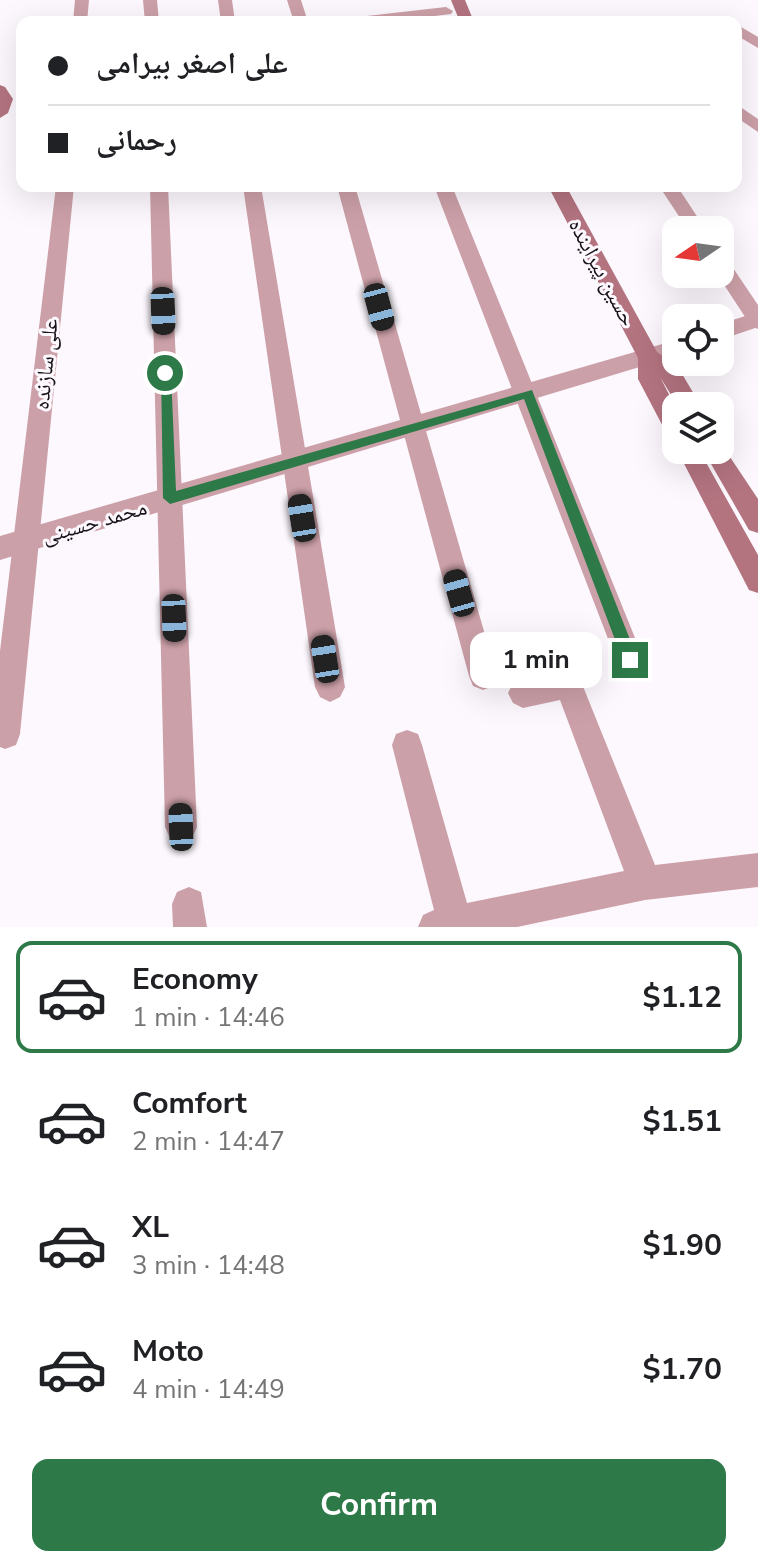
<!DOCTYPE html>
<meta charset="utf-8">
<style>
:root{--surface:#fff;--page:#f6f6f6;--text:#202124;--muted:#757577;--line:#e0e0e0;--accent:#2d7947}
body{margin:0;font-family:"Nunito Sans","Noto Naskh Arabic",sans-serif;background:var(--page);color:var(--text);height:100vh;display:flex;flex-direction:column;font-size:30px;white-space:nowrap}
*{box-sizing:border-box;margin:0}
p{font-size:26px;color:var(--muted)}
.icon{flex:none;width:44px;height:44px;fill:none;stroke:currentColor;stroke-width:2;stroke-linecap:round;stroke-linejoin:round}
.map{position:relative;height:927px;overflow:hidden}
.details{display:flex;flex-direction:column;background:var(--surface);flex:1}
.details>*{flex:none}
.banner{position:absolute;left:16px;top:16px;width:726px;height:176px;border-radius:16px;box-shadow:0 8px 32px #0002;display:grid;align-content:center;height:176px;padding:0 32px;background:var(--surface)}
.needle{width:52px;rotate:257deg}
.tools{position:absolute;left:662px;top:216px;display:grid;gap:16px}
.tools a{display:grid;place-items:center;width:72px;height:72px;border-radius:16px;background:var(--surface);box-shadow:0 8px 32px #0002;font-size:40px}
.end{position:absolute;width:36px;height:36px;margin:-18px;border:10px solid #2d7947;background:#fff;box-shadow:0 0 0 4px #fff}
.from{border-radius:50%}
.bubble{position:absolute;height:56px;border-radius:16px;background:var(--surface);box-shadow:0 8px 32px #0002;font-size:26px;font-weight:700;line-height:56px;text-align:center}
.car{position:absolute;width:24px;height:48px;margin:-24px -12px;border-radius:10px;box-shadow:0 0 6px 2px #0007;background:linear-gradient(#222 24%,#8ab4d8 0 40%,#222 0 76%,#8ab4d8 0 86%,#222 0)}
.banner b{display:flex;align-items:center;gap:28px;height:76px;font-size:30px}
.banner b+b{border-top:2px solid var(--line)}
.banner i{width:20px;height:20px;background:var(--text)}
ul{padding:14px 0 0;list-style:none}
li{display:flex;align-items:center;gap:24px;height:112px;margin:0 16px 12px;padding:0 16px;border:4px solid transparent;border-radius:16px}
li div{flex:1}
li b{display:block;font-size:30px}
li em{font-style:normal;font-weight:700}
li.current{border-color:var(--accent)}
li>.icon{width:72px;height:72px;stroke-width:1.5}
.primary-button{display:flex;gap:16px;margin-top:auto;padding:16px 32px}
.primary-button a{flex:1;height:92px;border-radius:16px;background:var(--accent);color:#fff;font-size:32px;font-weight:700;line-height:92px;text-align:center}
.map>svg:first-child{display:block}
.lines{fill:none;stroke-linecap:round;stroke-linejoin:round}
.minor{fill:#cca0a8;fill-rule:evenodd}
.tertiary{fill:#cca0a8;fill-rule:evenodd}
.secondary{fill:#b37480;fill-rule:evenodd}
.route{fill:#2d7947}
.labels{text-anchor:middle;stroke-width:6;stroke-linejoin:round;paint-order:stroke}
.street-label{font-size:22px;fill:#161217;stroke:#fdf8fe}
</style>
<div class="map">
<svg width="758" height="927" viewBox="0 0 758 927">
<rect width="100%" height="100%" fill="#fdf8fe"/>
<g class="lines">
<!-- minor -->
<path class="minor" d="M75,0h14l-2,22h-14z
M143,0h14l2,22h-14z
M218,0h14l3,22h-14z
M287,0h14l7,22h-14z
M446,7l7,4 -2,3 -65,8h-44l7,-4z
M736,24l22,13v11l-22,-13z
M736,104l22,15v13l-22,-15z
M56,186h18l-54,548 -4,11 -11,4 -5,-2v-96z
M150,186h18l29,641 -5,11 -11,5 -11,-5 -5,-11z
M243,186h18l84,501 -5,10 -10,5 -10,-5 -5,-10z
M337,186h18l142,490 -4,10 -10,4 -10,-4 -4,-10z
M434,186h18l192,474 -4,10 -10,4 -10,-4z
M659,186h18l29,44h-18z
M720,257l7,2 31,46v24l-7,-3 -34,-52h3z
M568,669l10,5 77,191 103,-12v34l-113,13 -128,27h-99l5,-12 11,-5 -42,-165 4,-11 11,-4 11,4 4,11 45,158 157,-32 -64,-171 -37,8 -10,-5 -5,-10 5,-10z
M189,887l12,5 6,35h-34l-1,-23 5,-12z"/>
<!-- tertiary -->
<path class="tertiary" d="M758,312v15l-38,13v-16z
M676,340v16l-676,204v-24z"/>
<!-- secondary -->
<path class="secondary" d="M451,0h14l9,22h-14z
M0,85l5,2 8,12 -5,14 -8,5z
M548,186h18l91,166 21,15 23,39h-23l-18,-29 16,31v30l-8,-2 -30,-57v-21z
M720,442l38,57v34l-9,-3 -46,-80h17z
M676,448l23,2 59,105v38l-9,-3z"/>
</g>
<!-- route -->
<path class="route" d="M161,370l10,3 5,118 356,-101 106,270 -3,6h-10l-101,-267 -354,105 -7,-6z"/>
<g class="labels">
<!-- street labels -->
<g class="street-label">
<text transform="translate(603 272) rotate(62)" y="8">حسین پیراینده</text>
<text transform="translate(45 364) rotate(-84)" y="8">علی سازنده</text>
<text transform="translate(94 521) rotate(-16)" y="8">محمد حسینی</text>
</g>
</g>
</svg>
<div class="tools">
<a><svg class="needle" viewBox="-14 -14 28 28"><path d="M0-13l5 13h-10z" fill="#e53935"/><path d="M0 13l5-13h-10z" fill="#757577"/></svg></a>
<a><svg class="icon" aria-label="locate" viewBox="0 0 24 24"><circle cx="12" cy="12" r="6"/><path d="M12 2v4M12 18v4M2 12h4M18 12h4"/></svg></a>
<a><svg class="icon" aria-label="layers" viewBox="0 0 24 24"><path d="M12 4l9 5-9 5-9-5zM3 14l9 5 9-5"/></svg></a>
</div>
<i class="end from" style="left:165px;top:373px"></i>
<i class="end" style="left:630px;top:660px"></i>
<div class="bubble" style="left:470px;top:632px;width:132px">1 min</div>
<i class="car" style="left:379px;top:307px;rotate:165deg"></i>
<i class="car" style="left:163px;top:311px;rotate:178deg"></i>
<i class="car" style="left:302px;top:518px;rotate:351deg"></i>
<i class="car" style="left:459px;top:593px;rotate:344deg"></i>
<i class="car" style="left:174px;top:618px;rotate:178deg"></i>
<i class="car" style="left:325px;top:659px;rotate:351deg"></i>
<i class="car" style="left:181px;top:827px;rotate:358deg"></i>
<div class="banner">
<b><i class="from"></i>علی اصغر بیرامی</b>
<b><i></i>رحمانی</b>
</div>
</div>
<section class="details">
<ul>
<li class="current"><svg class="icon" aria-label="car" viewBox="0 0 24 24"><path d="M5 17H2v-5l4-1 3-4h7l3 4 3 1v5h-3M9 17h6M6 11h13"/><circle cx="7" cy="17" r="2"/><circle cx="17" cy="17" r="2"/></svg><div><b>Economy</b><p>1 min · 14:46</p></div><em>$1.12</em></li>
<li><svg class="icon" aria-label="car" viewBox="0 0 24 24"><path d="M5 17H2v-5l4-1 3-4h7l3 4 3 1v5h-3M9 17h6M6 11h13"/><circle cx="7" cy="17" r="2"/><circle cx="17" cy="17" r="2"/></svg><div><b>Comfort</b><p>2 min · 14:47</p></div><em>$1.51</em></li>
<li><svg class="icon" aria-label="car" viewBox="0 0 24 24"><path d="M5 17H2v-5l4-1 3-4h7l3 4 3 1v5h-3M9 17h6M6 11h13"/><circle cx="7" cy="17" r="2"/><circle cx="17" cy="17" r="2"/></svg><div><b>XL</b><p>3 min · 14:48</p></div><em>$1.90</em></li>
<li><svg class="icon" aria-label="car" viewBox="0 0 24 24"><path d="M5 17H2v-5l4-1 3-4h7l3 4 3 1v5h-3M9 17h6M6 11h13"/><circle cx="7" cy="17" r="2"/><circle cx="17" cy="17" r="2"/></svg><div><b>Moto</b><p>4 min · 14:49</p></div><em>$1.70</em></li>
</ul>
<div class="primary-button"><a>Confirm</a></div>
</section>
